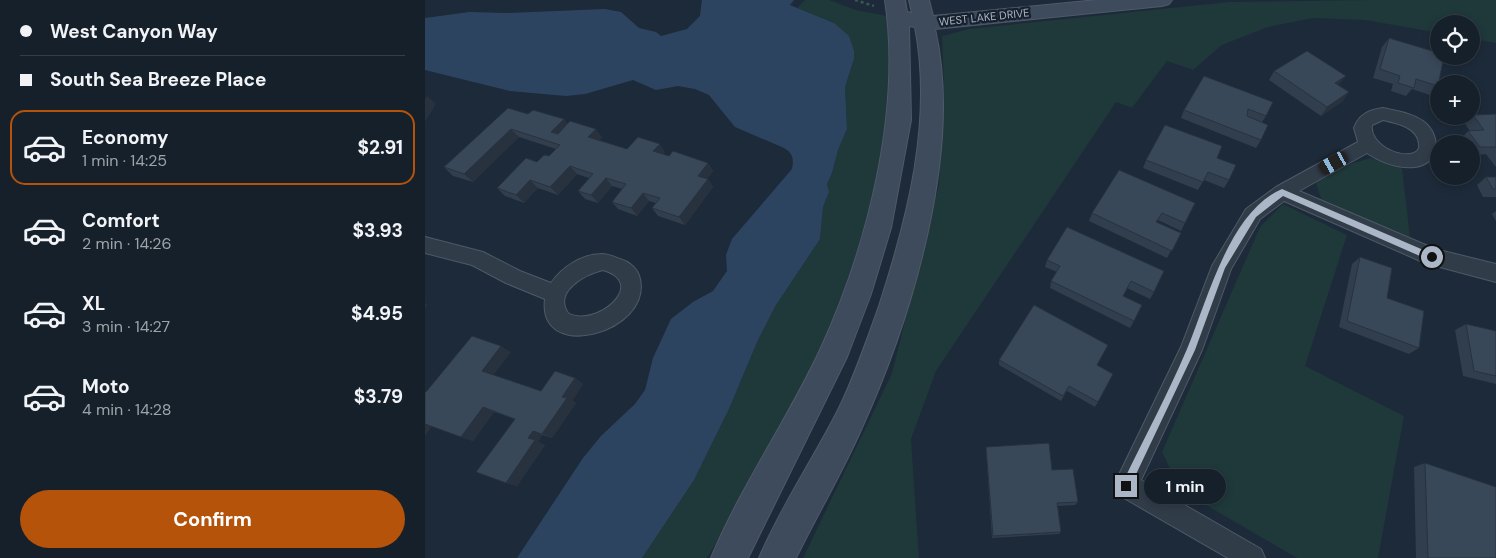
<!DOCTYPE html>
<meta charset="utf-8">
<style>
:root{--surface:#16202b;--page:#232d37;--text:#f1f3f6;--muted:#9ea3a9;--line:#353e47;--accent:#b45309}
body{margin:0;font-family:"DM Sans",sans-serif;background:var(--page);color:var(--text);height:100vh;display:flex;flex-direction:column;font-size:19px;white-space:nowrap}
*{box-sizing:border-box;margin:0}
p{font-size:16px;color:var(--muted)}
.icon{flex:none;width:28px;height:28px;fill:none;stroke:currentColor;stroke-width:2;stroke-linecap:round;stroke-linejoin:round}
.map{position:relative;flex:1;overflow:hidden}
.sheet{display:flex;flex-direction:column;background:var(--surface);width:425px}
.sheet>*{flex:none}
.banner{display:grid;align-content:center;height:110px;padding:0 20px;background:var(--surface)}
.buttons{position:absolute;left:1005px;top:15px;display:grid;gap:10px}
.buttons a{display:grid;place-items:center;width:50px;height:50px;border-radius:50%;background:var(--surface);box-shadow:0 2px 8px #0003,0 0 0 1px var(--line);font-size:25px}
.end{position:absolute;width:22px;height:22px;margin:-11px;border:6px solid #abb6c6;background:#111;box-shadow:0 0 0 2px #111}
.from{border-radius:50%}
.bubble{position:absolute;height:35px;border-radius:18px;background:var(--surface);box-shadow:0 2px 8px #0003,0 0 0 1px var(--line);font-size:16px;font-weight:700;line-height:35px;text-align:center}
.car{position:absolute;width:15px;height:30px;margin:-15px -8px;border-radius:6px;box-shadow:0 0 4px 1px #0007;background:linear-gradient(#222 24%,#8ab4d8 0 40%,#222 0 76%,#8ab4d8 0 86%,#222 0)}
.banner b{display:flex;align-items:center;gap:18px;height:48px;font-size:19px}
.banner b+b{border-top:1px solid var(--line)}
.banner i{width:12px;height:12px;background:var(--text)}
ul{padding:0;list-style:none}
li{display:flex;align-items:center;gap:15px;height:75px;margin:0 10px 8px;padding:0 10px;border:2px solid transparent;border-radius:15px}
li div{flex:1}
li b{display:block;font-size:19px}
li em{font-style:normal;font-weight:700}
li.on{border-color:var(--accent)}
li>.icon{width:45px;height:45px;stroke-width:1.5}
.action{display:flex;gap:10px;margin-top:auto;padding:10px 20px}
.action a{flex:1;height:58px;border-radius:30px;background:var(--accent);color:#fff;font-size:20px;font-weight:700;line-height:58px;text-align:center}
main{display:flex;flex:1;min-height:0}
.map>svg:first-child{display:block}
.green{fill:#1f383a}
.water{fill:#2d4460}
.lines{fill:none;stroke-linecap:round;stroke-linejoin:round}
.street-casing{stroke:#4f5967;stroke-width:2}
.secondary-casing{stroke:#4f5967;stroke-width:2}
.path{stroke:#3d5557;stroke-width:2.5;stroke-dasharray:3 3;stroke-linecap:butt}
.street{fill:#313c49;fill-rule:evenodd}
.secondary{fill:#3e4b5d;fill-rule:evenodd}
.wall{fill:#313e4d}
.shaded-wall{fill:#28323e}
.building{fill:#394859;stroke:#28323e}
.route{fill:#abb6c6}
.labels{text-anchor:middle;stroke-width:4.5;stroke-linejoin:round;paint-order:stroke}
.far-street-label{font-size:11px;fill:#abb6c6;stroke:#17212d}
</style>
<main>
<section class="sheet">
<div class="banner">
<b><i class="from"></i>West Canyon Way</b>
<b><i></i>South Sea Breeze Place</b>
</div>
<ul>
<li class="on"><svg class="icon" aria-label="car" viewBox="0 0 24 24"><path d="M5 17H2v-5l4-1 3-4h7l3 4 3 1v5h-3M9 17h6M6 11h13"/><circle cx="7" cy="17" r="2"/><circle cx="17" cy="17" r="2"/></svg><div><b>Economy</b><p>1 min · 14:25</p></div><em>$2.91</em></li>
<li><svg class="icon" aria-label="car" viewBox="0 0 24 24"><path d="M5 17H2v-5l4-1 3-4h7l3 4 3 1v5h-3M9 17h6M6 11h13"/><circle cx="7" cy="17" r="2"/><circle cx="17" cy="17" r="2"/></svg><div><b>Comfort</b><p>2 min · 14:26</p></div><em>$3.93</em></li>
<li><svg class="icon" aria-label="car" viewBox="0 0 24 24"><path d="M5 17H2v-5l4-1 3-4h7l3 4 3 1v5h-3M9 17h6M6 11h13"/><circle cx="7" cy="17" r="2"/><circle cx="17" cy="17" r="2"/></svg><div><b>XL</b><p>3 min · 14:27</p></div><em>$4.95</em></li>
<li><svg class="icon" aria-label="car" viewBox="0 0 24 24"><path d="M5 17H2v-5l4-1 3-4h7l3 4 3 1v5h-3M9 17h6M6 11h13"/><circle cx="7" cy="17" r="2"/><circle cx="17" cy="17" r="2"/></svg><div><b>Moto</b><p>4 min · 14:28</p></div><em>$3.79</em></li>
</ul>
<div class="action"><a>Confirm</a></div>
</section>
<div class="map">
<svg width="1071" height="558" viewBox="0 0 1071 558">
<rect width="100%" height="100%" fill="#1d2a39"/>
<!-- green -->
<path class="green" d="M380,0h24l27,10 31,6 5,36 -1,38 -9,64 -24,101 -29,76 -35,74 -45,85 -42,68h-65l52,-78 35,-71 29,-69 18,-35 44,-66 3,-32 6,-15 -2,-8 5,-11 6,-23 9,-21 -2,-42 9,-28v-8l-20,-28 -37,-15z
M948,0h123v43l-25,-4v-15h-32v9l-74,-13 -52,-2 -45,9 -46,18 -29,25 -26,-9 -35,47 -16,-6 -180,269 -25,68 8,119h-116l89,-185 47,-189 5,-98 -2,-50 27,-7 260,-27z
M945,158l32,10 8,69 -88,-36 -6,-18 25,-16z
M858,204l64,31 -42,131 99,50 -26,142h-81l-117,-68 -18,-38 98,-225z"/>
<!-- water -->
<path class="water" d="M277,0h92l-4,5 44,18 15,13 5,15v8l-9,28 2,42 -9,21 -6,23 -5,11 2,8 -6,15 -3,32 -44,66 -18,35 -29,69 -35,71 -52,78h-125l66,-100 18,-22 34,-32 10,-14 8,-32 18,-39 22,-17 20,-11 14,-20 -1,-16 6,-16 60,-70c2,-10 1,-16 -8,-21l-49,-21 -26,-32 -14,-6 -17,-3 -22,4 -23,-10 -48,14 -19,2 -56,-5 -85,-21v-52l44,-6 36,1 100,-4 16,3 18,16 17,4 5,4 26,-7 13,-13z"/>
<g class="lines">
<!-- street casing -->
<g class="street-casing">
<path id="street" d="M958,108c14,3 28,5 40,13 19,14 17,43 -8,46 -16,2 -35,-5 -48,-14l-68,38 136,58 61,15v18l-71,-19 -141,-62 -24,18 -29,50 -29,81 -61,130 120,69 4,9h-37l-111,-64 -3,-9 67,-138 31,-81 34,-57 30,-22 82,-45 -4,-14c5,-14 15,-18 29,-20zM958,120c13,3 35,7 36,24 1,4 -1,7 -5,9 -16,6 -45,-10 -42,-28z
M0,237l58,15 37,19 31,12c11,-16 31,-29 51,-29 6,0 13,3 18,5 10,3 18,10 20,20 12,54 -103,85 -95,20l-39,-16 -34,-18 -47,-12zM178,270c47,14 -9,59 -35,43 -15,-22 18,-39 35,-43z"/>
</g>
<!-- secondary casing -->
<g class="secondary-casing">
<path id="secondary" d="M460,0h20l2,12 5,1 -3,-13h20l4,16 164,-16h75l-3,4 -7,2 -227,23c28,121 -23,289 -74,401 -19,43 -44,85 -65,128h-37c22,-52 55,-100 80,-150 16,-33 28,-68 40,-102 29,-89 54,-186 36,-279l-6,-1 2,94 -20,108 -20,66 -24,63 -99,201h-37c30,-72 76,-137 109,-208 47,-102 82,-238 65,-350z"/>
</g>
<!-- path -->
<path class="path" d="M430,0l19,6"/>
<!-- street -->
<use href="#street" class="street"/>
<!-- secondary -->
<use href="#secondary" class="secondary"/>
</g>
<!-- wall -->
<path class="wall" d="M964,38l49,48 -8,9 -18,-6 -6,7 -15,-5 2,-7 -20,-6 9,-31z
M849,71l72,5 -8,9 5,16 -22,15 -52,-36z
M779,76l62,40 -4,6 -1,18 -5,8 -75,-30 3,-8z
M103,114l36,5 3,5 35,13 -3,3 28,9 38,3 -2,2 6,2 39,7 5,8 -6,8h1l5,8 -28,38 -27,-9 -6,-8 4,-5 -7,-2 -12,15 -19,-7 -6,-7 10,-13 -10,-3 -14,17 -13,-4 -7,-8 11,-13 -12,-4 -19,21 -20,-7 -14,15 -19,-7 -8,-8 40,-26 12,-6 7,-7 -37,-12 -46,45 -20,-6 -9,-9z
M1071,114v52h-1l-9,-12 -15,2v-12h-9l-2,-4 8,-9h2l-5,-7 8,-9z
M792,158l12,22 -5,8 -20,-8 -6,10 -55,-22 3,-8z
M1061,177h10v20h-13l-6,-12z
M770,203l-14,28 -23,-11 -1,2 24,11 -14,25 -78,-37 3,-8z
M1071,211v10l-4,-7z
M642,227l87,65 -4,7 -23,-11 -4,8 11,25 -4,7 -80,-40 1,-7 6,-9 -12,-5 2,-7z
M935,257l59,91 -10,6 -70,-27 13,-63z
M1041,324l30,7v53l-33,-8 -8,-46z
M86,352l-18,23 48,16 34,-13 8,6 -11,17 4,2 -24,35 -10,-3 -4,7 7,3 -28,41 -11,-3 8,-64 -20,-7 -21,29 -41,-15 -6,-34z
M574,360l98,5 1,37 -3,5 -28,-16 -6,10 -62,-36z
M561,447l66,23 26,32 -3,3 -17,1 3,26 -2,2 -67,4 -6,-87z
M1000,463l71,95h-80l-2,-91z"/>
<!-- shaded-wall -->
<path class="shaded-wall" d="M921,76l-7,8 -10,7 6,-8z
M924,92l-6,9 -22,15 6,-9z
M2,96l9,8 -11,18v-23z
M139,119l6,9 -12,12 -7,-8z
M86,129l8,8 -46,45 -9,-8z
M171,129l6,8 -7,8 -7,-8z
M235,144l5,8 -7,8 -5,-9z
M283,163l5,8 -10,13 -5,-8z
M145,166l7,8 -19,21 -8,-8z
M181,178l6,8 -14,17 -7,-8z
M283,179l5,8 -28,38 -6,-8z
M105,180l8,8 -14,15 -8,-8z
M218,193l6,8 -12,15 -6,-8z
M0,303l3,2 -3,3z
M76,346l10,6 -19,24 -10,-5z
M150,378l8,6 -11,17 4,2 -24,35 -10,-4 20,-37z
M58,407l11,5 -21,29 -12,-4z
M0,424l7,2 -7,10z
M108,431l9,4 -4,7 7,3 -28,41 -11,-3 22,-45z"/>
<!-- building -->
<path class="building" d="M964,38l50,15v3h5l-6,30 -22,-7 -2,9 -16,-5 2,-7 -20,-7z
M882,51l39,25 -11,7 14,9 -22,15 -53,-36z
M779,76l69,26 -7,14 -18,-7 -1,7 21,9 -7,15 -77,-30z
M83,108l20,6 5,-4 31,9 -13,13 7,2 12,-13 26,8 -8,8 39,12 11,-12 22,7 -7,7 16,5 4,-5 35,12 -10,13 10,3 -29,38 -27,-9 8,-10 -17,-5 -12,15 -19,-6 14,-18 -20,-6 -15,17 -13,-4 15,-17 -23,-8 -20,21 -20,-7 -14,15 -19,-7 29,-30 11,4 7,-7 5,1 11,-11 -49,-16 -47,45 -20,-7z
M1071,114v33h-16l-12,-16 16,-1 -11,-15z
M740,125l57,21 -5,12 19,7 -7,15 -21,-8 -5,10 -57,-22z
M694,170l76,33 -10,20 -23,-10 -6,9 25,11 -9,18 -80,-38z
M1061,177h10v12h-3z
M642,227l97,44 -10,21 -23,-11 -8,15 19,9 -8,16 -83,-40 9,-15 -13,-6z
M935,257l32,11 -5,30 37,13 -5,37 -72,-27z
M609,305l74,40 -11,20 16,9 -15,28 -29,-16 -6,10 -64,-36z
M1041,324l30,7v45l-22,-5z
M47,336l29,10 -19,25 59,20 14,-20 20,7 -13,19 5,1 -25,36 -9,-3 -5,7 7,2 -29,43 -30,-11 39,-53 -32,-12 -22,30 -36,-13v-32h1z
M624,443l3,27 21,-1 5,33 -21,1 4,29 -68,4 -7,-89z
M1000,463l71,24v71h-68z"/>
<!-- route -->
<path class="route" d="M857,189l153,66 1,2 -1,3h-6l-146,-64 -27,21 -31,51 -30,82 -66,139h-6v-7c21,-44 45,-88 64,-133 21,-50 42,-137 95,-160z"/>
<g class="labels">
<!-- far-street labels -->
<g class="far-street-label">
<text transform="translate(559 17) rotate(-6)" y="4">WEST LAKE DRIVE</text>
</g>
</g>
</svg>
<div class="buttons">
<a><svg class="icon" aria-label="locate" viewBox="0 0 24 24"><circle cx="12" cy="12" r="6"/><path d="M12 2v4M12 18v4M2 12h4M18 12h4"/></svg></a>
<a>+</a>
<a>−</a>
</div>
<i class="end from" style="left:1007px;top:257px"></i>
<i class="end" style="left:701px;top:486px"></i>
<div class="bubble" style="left:719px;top:469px;width:82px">1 min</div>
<i class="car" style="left:909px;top:163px;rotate:241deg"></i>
</div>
</main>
